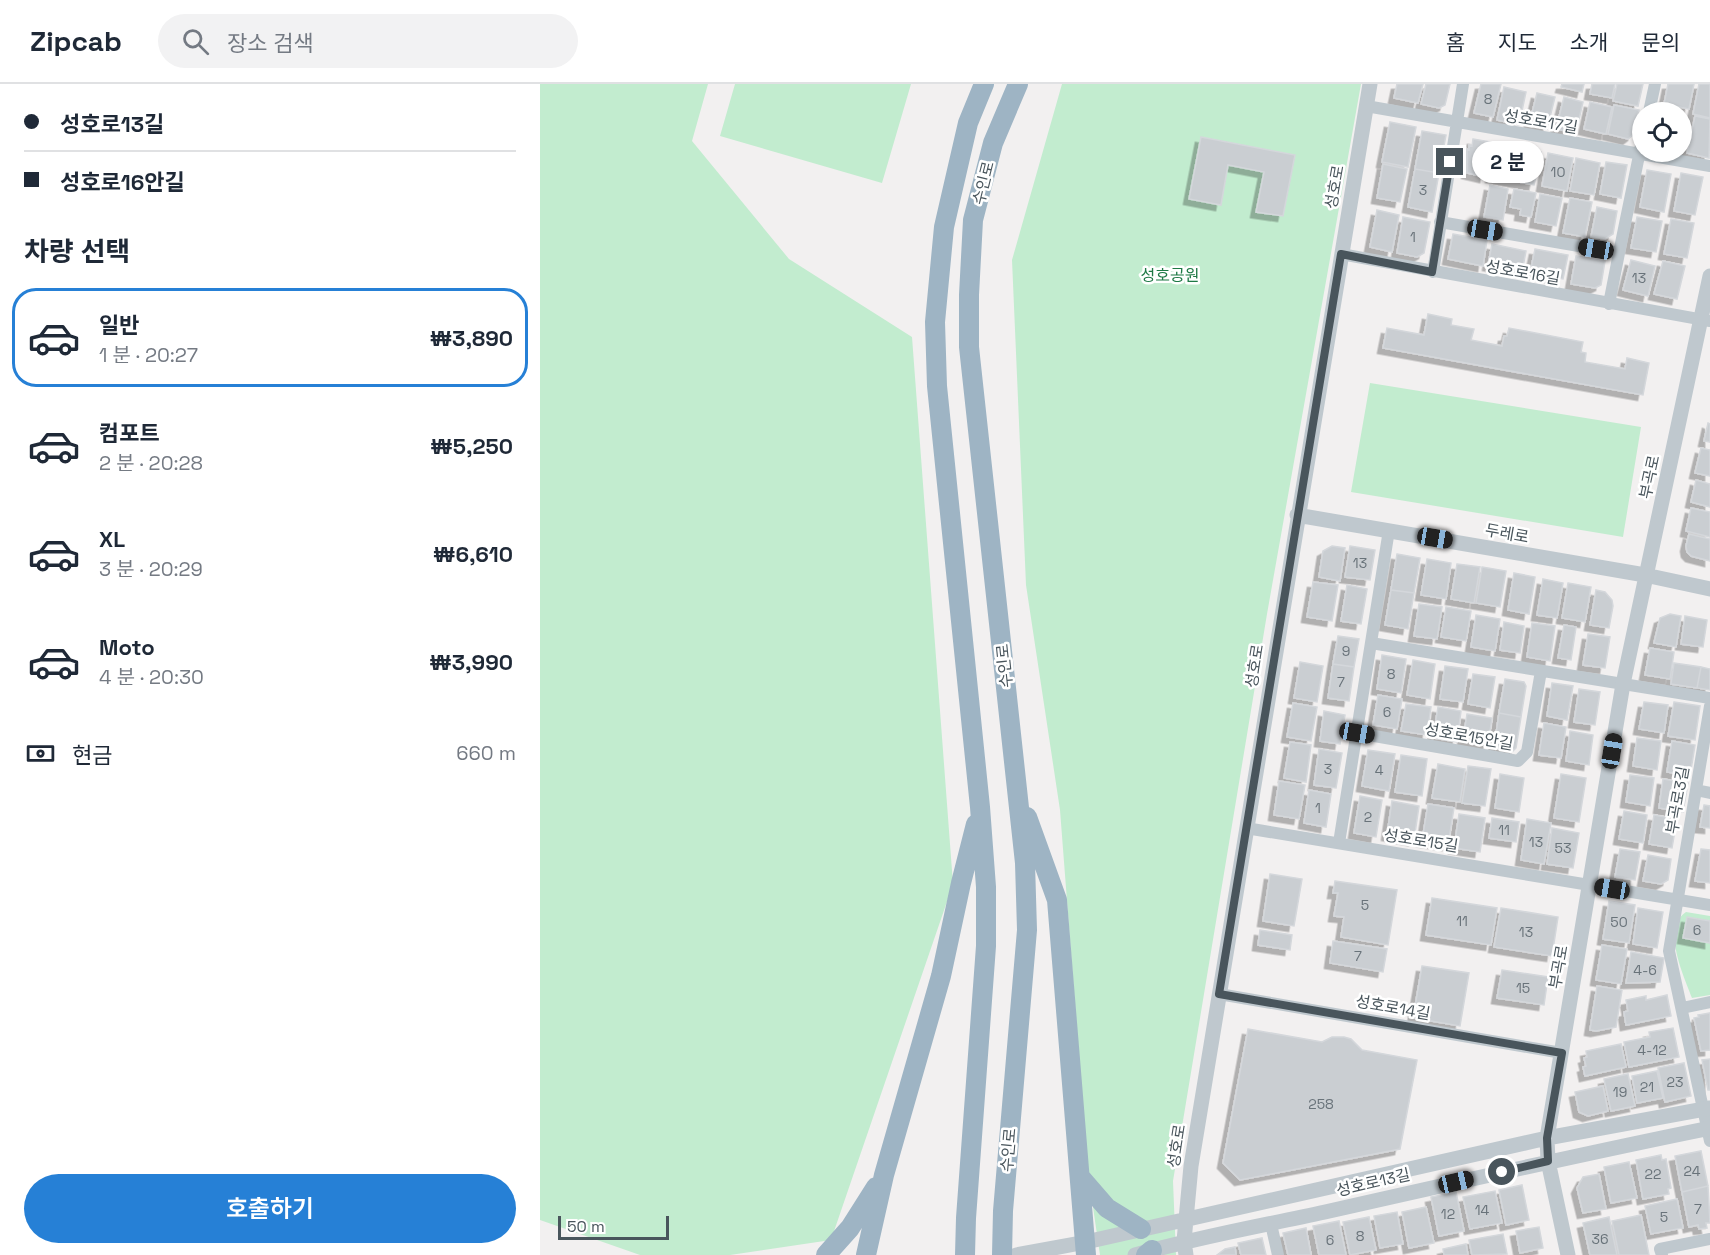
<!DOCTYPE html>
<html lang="ko">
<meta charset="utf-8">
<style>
:root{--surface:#fff;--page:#f2f2f3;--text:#1f2937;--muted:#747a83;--line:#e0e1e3;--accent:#2680d6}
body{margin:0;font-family:"Space Grotesk","Noto Sans KR",sans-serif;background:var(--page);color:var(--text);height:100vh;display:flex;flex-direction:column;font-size:22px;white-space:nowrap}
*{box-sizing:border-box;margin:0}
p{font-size:20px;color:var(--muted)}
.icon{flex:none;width:33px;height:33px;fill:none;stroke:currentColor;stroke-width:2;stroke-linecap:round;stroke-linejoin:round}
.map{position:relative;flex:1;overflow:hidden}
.drawer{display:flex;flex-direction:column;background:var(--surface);width:540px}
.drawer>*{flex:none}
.top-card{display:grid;align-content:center;height:132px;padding:0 24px;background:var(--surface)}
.buttons{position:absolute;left:1092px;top:18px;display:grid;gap:12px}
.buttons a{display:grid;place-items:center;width:60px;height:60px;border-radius:50%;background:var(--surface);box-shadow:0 2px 4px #0004;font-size:30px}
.scale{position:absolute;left:18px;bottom:15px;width:111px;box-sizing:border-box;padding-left:6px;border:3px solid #49555c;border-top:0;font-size:16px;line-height:21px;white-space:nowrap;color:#49555c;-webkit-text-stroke:4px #fff;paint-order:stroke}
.end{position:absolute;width:27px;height:27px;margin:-14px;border:8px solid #49555c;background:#fff;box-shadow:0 0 0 3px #fff}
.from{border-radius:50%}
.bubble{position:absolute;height:42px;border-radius:21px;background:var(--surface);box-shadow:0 2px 4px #0004;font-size:20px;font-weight:600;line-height:42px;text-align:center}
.car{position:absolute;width:18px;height:36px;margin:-18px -9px;border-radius:8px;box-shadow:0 0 4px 2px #0007;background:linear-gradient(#222 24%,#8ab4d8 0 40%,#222 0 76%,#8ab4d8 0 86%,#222 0)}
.top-card b{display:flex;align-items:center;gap:21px;height:57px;font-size:22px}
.top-card b+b{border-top:2px solid var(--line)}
.top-card i{width:15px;height:15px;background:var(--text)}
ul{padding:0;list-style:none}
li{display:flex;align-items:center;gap:18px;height:99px;margin:0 12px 9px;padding:0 12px;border:3px solid transparent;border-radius:24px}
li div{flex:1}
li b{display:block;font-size:22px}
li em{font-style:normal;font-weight:600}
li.on{border-color:var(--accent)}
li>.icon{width:54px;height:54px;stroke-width:1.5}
h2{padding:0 24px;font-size:27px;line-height:72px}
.pay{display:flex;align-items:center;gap:15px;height:66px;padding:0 24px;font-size:22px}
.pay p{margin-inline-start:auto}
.primary-button{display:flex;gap:12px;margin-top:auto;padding:12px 24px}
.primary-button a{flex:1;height:69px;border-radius:36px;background:var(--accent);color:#fff;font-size:24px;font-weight:600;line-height:69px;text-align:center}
header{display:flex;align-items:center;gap:36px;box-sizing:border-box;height:84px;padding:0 30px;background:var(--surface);border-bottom:2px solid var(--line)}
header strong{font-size:28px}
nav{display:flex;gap:33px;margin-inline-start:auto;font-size:21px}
.search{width:420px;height:54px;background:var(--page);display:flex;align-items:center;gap:15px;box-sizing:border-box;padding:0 21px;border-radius:33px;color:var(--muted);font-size:22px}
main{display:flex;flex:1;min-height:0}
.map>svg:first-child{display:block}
.green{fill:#c2eccf}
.building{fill:#caced2;stroke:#d4d7db;stroke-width:1.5;filter:url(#shadow)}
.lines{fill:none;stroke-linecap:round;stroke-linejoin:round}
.minor{stroke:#bfc8ce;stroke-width:12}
.tertiary{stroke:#bfc8ce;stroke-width:15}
.trunk{stroke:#9eb4c4;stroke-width:20}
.route{stroke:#49555c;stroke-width:8}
.labels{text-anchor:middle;stroke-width:5;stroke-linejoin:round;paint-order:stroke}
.number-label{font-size:14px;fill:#69737a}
.street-label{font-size:16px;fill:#49555c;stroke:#fff}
.park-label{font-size:16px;fill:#1e7945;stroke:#fff}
</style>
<header>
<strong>Zipcab</strong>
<div class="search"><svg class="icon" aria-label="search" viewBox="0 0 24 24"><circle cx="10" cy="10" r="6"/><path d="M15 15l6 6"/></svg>장소 검색</div>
<nav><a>홈</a><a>지도</a><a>소개</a><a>문의</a></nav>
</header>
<main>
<section class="drawer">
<div class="top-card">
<b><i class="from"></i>성호로13길</b>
<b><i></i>성호로16안길</b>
</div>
<h2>차량 선택</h2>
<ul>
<li class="on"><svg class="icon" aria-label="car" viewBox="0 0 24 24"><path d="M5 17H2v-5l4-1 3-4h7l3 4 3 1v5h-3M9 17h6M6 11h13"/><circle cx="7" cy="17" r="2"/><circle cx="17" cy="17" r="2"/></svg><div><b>일반</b><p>1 분 · 20:27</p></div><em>₩3,890</em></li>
<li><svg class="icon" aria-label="car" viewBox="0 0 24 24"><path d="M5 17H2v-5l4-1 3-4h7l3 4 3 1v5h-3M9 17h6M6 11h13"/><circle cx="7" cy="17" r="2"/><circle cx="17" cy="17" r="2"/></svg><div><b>컴포트</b><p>2 분 · 20:28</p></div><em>₩5,250</em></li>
<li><svg class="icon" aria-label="car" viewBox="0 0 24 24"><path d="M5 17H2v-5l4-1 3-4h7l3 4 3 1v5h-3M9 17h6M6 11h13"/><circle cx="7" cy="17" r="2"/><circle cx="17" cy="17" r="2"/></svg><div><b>XL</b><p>3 분 · 20:29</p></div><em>₩6,610</em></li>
<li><svg class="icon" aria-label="car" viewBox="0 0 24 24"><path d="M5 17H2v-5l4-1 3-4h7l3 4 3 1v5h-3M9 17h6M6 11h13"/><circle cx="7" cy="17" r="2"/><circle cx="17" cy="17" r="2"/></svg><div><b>Moto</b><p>4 분 · 20:30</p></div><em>₩3,990</em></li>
</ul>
<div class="pay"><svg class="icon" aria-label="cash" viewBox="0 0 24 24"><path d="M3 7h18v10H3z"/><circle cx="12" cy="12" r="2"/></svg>현금<p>660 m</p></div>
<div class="primary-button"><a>호출하기</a></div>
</section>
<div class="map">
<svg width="1170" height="1171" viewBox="0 0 1170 1171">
<defs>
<filter id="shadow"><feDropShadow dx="-5.5" dy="5.5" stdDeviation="0" flood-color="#0004"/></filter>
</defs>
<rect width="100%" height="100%" fill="#f2f0f0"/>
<!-- green -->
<path class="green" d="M0,0h168l-16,57 97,118 123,78 41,547 -122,356 -101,15h-90l-100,-35z
M195,0h176l-29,99 -162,-47z
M522,0h299l-94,530 -94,567 3,74h-76l-12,-82 -28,-363 -34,-225 -14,-325z
M830,299l271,44 -18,110 -272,-45z
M1146,828l24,4v79l-18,3c-8,-22 -31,-69 -6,-86z"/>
<!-- building -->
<path class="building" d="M857,0h26l-5,19 -24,-5z
M886,0h24l-5,21 -6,3 -18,-4z
M941,0h20l-8,33 -19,-4z
M1022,0h22l-2,8 -21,-5z
M1052,0h23l-3,14 -22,-4z
M1077,0h26l-5,22 -25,-5z
M1128,0h26l-5,25 -25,-5z
M1159,0h11v34l-17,-4z
M964,3l22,5 -7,33 -22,-5z
M997,9l18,4 -8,32 -18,-4z
M1024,13l19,5 -7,31 -20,-4z
M1050,18l22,5 -6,27 -22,-5z
M1074,21l25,5 -6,25 -5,4 -20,-5z
M1155,32l15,3 -1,39 -22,-5z
M850,38l26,5 -8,40 -26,-5z
M882,47l24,4 -7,38 -24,-4z
M661,53l94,18 -12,61 -27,-4 8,-40 -36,-7 -7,40 -32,-6z
M933,55l18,3 -6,35 -18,-4v-24l2,1v-5l3,1z
M957,60l22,4 -6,33 -22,-4z
M979,64l22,4 -7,33 -21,-4z
M1008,69l25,5 -6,33 -25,-5z
M1036,74l24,5 -6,32 -24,-4z
M1066,78l21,3 -6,33 -21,-4z
M843,80l24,5 -7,33 -23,-4z
M875,85l24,4 -7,39 -24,-5z
M1107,86l24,4 -7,38 -24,-5z
M1141,89l22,4 -8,38 -21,-4z
M950,101l18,4 -5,31 -19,-3z
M974,105l22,4 -5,24 -11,-2 1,-6 -11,-2z
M1000,110l22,4 -6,28 -21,-4z
M1030,114l22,4 -7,35 -22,-4z
M1057,123l20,4 -4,23 -8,5 -14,-2z
M837,126l22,5 -7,37 -22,-5z
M863,133l27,5 -6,31 -7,4 -20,-4z
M1097,133l25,4 -6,31 -25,-4z
M1131,135l23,4 -7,35 -23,-4z
M913,150l34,6 -4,26 -35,-7z
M952,160l34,7 -4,21 -34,-7z
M995,165l33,6 -5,24 -33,-6z
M1036,172l29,5 -4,24 -6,3 -24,-4z
M1091,176l24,6 -7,30 -25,-6z
M1123,177l22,5 -8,33 -23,-5z
M888,230l24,5 -1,6 23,4 -3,11 31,6 2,-10h3l2,-8 74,14 -2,10 5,1 -1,9 40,7 2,-11 22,5 -6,32 -260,-47 4,-20 37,7z
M1168,339l2,1v18l-6,-1z
M1161,364l9,2v26l-15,-3z
M1156,396l14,4v23l-19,-5z
M1151,424l19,4v25l-24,-6z
M1149,450l21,5v22l-19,-5 -4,-4 -1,-6z
M792,462l13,2 -5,33 -21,-4 4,-26z
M810,462l25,4 -5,30 -25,-3z
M857,470l23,4 -6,35 -23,-3z
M887,475l24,4 -5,36 -25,-4z
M917,480l23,3 -6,36 -23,-4z
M942,483l24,4 -6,36 -24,-4z
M974,489l21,4 -6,37 -21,-4z
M1003,495l20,4 -6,35 -20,-3z
M773,498l25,3 -6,36 -25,-4z
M1028,499l23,4 -6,35 -23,-4z
M807,501l20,4 -6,35 -20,-3z
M851,506l23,3 -6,36 -23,-4z
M1056,506l9,2 7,8 1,6 -4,22 -19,-3z
M879,520l23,3 -5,32 -23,-3z
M906,523l25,4 -5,30 -25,-4z
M1130,530l11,2 -5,31 -22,-4 6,-25z
M936,531l24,4 -5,32 -24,-4z
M1145,532l22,4 -4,27 -22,-3z
M964,538l20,4 -4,27 -20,-3z
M992,539l23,3 -5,35 -23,-4z
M1024,541l12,2 -5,33 -13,-2z
M1048,550l22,3 -5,31 -22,-3z
M798,552l21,3 -5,28 -21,-3z
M1110,564l24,4 -4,27 -25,-4z
M842,571l24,4 -5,34 -24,-4z
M873,576l22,4 -5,35 -23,-4z
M760,578l23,4 -6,36 -23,-4z
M1134,579l27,4 -4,21 -26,-4z
M793,580l21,3 -5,34 -21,-3z
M905,582l23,3 -5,33 -23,-3z
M1161,583l9,2v21l-13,-2z
M933,590l22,3 -5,31 -22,-4z
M965,595l19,3 2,4 -5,31 -22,-4z
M1012,599l21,3 -6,34 -20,-4z
M1039,605l21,3 -5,33 -21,-3z
M838,611l24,4 -5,30 -24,-4z
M1104,618l24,3 -4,28 -25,-4z
M1134,618l26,4 -5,34 -27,-4z
M753,619l24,4 -6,34 -24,-4z
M866,620l25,3 -4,28 -26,-4z
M898,623l23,4 -4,31 -24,-4z
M784,627l21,4 -5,29 -20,-3z
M959,629l22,4 -5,31 -3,3 -19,-3z
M927,630l25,4 -4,26 -25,-4z
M1004,639l22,4 -5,31 -22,-3z
M1030,647l23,4 -4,30 -23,-4z
M1097,654l24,3 -4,29 -24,-4z
M1132,657l23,4 -5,31 -23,-4z
M750,658l21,3 -5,37 -22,-4z
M779,665l23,4 -6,35 -22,-3z
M828,666l27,4 -6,37 -27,-5z
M861,671l26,4 -5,37 -27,-4z
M898,680l27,5 -5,33 -28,-4z
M928,682l23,3 -6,37 -23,-3z
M960,690l24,4 -5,34 -24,-4z
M1021,690l25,4 -7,44 -25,-4z
M1090,691l24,3 -4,28 -24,-4z
M1123,695l25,4 -5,29 -24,-4z
M739,697l26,4 -6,34 -25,-4z
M769,706l22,4 -5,33 -22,-4z
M820,712l22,4 -6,37 -22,-4z
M852,717l27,5 -5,34 -27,-5z
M888,720l26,4 -6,37 -26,-4z
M1164,721l6,1v22l-10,-1z
M1084,727l23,4 -4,28 -24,-4z
M919,730l26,4 -5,34 -26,-4z
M1114,731l23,4 -5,29 -23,-4z
M952,734l27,4 -3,20 -27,-4z
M987,735l24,4 -7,41 -23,-4z
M1012,744l27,5 -6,35 -26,-4z
M1080,765l20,3 -5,28 -20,-3z
M1161,765l9,1v33l-15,-2z
M1108,771l23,4 -3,21 -7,4 -18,-3z
M730,790l32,5 -8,47 -31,-5z
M795,797l62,9 -9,55 -47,-8 3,-20 -10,-1 4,-23h-5z
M892,814l65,10 -6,37 -65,-10z
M1069,817l26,4 -6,38 -26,-4z
M961,824l57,9 -6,39 -58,-9z
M1098,824l25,4 -6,36 -24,-4z
M1147,833l23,4v22l-27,-5z
M720,846l32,5 -2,15 -32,-5z
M793,857l54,8 -4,23 -53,-9z
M1062,861l25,4 -6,35 -25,-4z
M1091,868l33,6 -4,24 -34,1z
M882,882l47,7 -9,53 -47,-8z
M962,886l46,7 -4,28 -47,-7z
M1057,902l25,4 -6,37 -20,4 -6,-1z
M1127,911l4,21 -45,9 -2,-13 4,-1 -2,-11 20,-4v4z
M1170,929v37l-9,1 -7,-33 5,-1 -1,-2z
M1133,944l6,29 -50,10 -5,-25 26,-5 -1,-5z
M708,945l74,13 10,-5h12l7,2 11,11 55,10 -17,89 -160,31 -17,-17z
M1081,960l5,23 -41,9 -2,-9 3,-1 -2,-8 3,-1 -1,-6z
M1170,975v31h-2l-6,-30z
M1144,979l7,33 -26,6 -7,-34z
M1117,987l6,27 -26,5 -5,-27z
M1088,990l7,32 -24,5 -7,-32z
M1063,1002l5,25 -20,5 -9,-4 -4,-20z
M1161,1067l7,35 -26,6 -7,-36z
M1121,1071l1,5 4,-1 5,29 -3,1 1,5 -26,5 -7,-39z
M1089,1078l8,36 -26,5 -7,-36z
M1059,1090l7,35 -23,4 -6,-25 6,-11z
M982,1101l7,35 -23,5 -7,-35z
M1168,1102l2,37h-4l1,5 -8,1 -1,-4 -9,2 -7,-35z
M955,1107l7,32 -32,6 -7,-32z
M916,1108l8,39 -25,5 -8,-39z
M1137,1115l6,29 -32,6 -6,-28z
M886,1123l8,36 -25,5 -7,-36z
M857,1128l6,32 -23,4 -6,-32z
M1101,1131l8,40h-30l-7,-34z
M829,1133l7,33 -26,5 -7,-33z
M1069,1133l8,38h-27l-7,-32z
M799,1137l7,34h-27l-6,-29z
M999,1143l4,21 -23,5 -4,-22z
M766,1144l5,27h-23l-5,-22z
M963,1150l4,20 -35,1 -3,-15z
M722,1154l4,17h-25l-3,-12z
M926,1160l2,11h-24l-1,-6z
M695,1163l1,8h-19l8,-6z"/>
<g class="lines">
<!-- minor -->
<path class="minor" d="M826,22l344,60
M1109,28l6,-28
M900,138l179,31 23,-112
M801,170l369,67
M893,188l30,-188
M1069,220l10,-51
M831,559l339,55
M1170,622l-41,245 41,190
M817,649l161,28 9,-9 14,-81
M1156,706l14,3
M706,744l464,77
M799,759l50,-313
M679,910l343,59
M1142,924l28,-6
M731,1140l7,31
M1122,1171l-2,-6 50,-10"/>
<!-- tertiary -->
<path class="tertiary" d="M757,431l348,60 65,14
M476,1171l70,-13 461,-104 163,-30
M595,1171c62,-18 126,-29 190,-43 128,-29 256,-58 385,-84
M646,1171l-2,-14 7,-75 179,-1082
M1028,1171l-20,-94 -1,-23 76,-454 87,-408"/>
<!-- trunk -->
<path class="trunk" d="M487,733l30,83 29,355
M541,1094l26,30 34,21
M286,1171l24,-27 26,-41
M326,1171l18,-80 57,-199 20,-93 15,-59
M425,1171l1,-37 20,-272v-59l-6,-80 -43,-421 -2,-64 9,-95 24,-104 16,-39
M462,1171l1,-44 24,-281 -2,-67 -56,-516v-52l4,-75 20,-77 25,-59
M606,1171l6,-5"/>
</g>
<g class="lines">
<!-- route -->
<path class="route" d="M910,78l-18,110 -91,-18 -122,740 343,59 -15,85 1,23 -46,11"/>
</g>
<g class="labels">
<!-- number labels -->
<g class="number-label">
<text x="948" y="20">8</text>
<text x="1018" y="93">10</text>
<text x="883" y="111">3</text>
<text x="873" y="158">1</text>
<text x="1099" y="199">13</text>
<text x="820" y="484">13</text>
<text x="806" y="572">9</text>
<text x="851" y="595">8</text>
<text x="801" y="603">7</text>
<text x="847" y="633">6</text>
<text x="788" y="690">3</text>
<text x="839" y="691">4</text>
<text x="778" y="729">1</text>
<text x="828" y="738">2</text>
<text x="964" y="751">11</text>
<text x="996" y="763">13</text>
<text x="1023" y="769">53</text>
<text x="825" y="826">5</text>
<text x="922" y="842">11</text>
<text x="1079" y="843">50</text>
<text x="1157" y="851">6</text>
<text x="986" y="853">13</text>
<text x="818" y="877">7</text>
<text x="1105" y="891">4-6</text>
<text x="983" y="909">15</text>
<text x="1112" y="971">4-12</text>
<text x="1135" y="1003">23</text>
<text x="1107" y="1008">21</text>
<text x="1080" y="1013">19</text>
<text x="781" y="1025">258</text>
<text x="1152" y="1092">24</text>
<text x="1113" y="1095">22</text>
<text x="1158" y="1130">7</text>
<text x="942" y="1131">14</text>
<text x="908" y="1135">12</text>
<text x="1124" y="1138">5</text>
<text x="820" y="1157">8</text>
<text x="1060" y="1160">36</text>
<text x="790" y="1161">6</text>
</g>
<!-- street labels -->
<g class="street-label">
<text transform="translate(1001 37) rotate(10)" y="6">성호로17길</text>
<text transform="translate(443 99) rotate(-76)" y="6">수인로</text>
<text transform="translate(794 103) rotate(-80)" y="6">성호로</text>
<text transform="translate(983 188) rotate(10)" y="6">성호로16길</text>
<text transform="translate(1109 393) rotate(-78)" y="6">부곡로</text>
<text transform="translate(967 449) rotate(10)" y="6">두레로</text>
<text transform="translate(464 582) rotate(-96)" y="6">수인로</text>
<text transform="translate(714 582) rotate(-81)" y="6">성호로</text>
<text transform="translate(929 652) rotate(10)" y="6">성호로15안길</text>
<text transform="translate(1137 716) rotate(-80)" y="6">부곡로3길</text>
<text transform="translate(881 756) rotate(9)" y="6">성호로15길</text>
<text transform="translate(1018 883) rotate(-80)" y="6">부곡로</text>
<text transform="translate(853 923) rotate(10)" y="6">성호로14길</text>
<text transform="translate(636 1062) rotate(-81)" y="6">성호로</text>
<text transform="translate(468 1066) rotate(-85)" y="6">수인로</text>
<text transform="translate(833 1098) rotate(-13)" y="6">성호로13길</text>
</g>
<!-- park labels -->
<g class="park-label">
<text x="630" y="197">성호공원</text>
</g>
</g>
</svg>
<div class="buttons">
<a><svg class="icon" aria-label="locate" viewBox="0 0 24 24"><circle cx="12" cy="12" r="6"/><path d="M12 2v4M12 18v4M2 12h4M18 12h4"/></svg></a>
</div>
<div class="scale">50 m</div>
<i class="end from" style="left:962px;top:1088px"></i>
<i class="end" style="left:910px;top:78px"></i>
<div class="bubble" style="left:932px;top:57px;width:72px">2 분</div>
<i class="car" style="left:945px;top:146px;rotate:100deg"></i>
<i class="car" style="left:1056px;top:165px;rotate:280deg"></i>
<i class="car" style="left:895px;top:454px;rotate:100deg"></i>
<i class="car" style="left:817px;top:649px;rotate:100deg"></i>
<i class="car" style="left:1072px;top:667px;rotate:9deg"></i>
<i class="car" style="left:1072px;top:805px;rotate:280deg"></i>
<i class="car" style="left:916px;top:1098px;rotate:77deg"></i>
</div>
</main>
